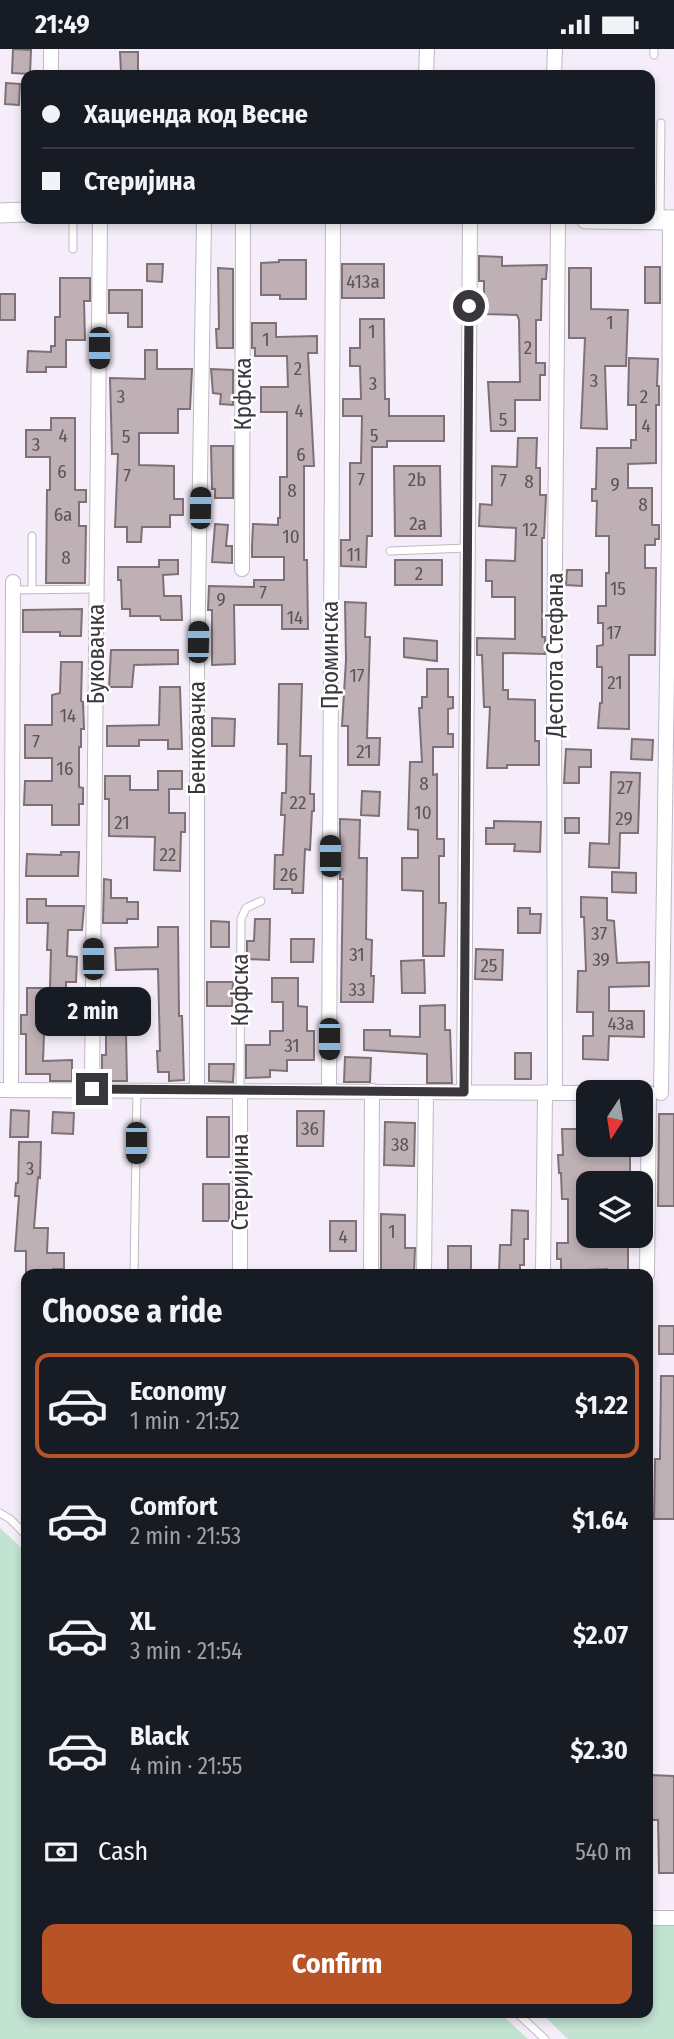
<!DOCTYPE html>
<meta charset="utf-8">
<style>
:root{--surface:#171b24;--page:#20242c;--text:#f1f3f6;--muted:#9ea1a6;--line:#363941;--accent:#b85227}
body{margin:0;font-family:"Fira Sans Condensed",sans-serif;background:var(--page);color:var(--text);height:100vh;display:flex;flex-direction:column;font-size:26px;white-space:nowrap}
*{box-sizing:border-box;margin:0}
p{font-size:23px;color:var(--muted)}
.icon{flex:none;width:38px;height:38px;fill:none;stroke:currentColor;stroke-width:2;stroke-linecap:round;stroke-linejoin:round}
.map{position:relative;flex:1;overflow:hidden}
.drawer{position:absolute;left:21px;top:1220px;width:632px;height:749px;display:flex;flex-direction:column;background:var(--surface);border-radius:14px;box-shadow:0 4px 10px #0003}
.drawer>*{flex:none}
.guide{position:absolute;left:21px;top:21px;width:634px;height:154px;border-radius:14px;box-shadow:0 4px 10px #0003;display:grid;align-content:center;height:154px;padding:0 21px;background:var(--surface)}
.needle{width:46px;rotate:192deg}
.buttons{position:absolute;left:576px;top:1031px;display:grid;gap:14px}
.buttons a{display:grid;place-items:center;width:77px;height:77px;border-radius:14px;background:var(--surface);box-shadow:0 4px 10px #0003;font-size:35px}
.end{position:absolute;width:32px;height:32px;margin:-16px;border:9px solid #39373b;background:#fff;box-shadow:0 0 0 4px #fff}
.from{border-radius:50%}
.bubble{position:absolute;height:49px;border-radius:14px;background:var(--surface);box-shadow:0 4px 10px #0003;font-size:23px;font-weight:700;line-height:49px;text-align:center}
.car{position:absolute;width:21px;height:42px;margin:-21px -10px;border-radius:9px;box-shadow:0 0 5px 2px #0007;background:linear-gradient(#222 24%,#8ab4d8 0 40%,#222 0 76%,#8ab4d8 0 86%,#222 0)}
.guide b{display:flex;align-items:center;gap:24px;height:66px;font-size:26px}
.guide b+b{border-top:2px solid var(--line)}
.guide i{width:18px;height:18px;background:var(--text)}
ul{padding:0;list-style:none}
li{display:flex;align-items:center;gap:21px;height:105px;margin:0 14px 10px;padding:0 7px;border:4px solid transparent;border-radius:14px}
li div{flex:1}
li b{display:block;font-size:26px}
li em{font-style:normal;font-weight:700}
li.on{border-color:var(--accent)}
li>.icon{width:63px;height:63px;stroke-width:1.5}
h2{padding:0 21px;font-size:32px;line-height:84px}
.pay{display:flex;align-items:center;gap:18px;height:77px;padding:0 21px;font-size:26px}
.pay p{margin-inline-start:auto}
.action{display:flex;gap:14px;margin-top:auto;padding:14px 21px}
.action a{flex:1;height:80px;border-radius:14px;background:var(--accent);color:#fff;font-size:28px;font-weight:700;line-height:80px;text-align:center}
.status{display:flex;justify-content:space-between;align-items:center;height:49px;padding:0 35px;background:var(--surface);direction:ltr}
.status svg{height:19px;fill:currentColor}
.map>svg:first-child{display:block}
.green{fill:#c2e3d2}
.building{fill:#beb0b4;stroke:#7e7175;stroke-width:2}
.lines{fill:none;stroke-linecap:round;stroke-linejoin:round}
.lane-casing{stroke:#c0b9c5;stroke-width:9}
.street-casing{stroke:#c0b9c5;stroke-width:16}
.secondary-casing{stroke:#c0b9c5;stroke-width:21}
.lane{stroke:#fff;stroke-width:7}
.street{stroke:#fff;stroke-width:14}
.secondary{stroke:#fff;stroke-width:19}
.route{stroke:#39373b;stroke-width:9}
.labels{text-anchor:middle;stroke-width:5;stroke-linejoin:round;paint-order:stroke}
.number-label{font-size:19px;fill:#5a5559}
.street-label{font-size:23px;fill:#39373b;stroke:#fefefe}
</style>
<div class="status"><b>21:49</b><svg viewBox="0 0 49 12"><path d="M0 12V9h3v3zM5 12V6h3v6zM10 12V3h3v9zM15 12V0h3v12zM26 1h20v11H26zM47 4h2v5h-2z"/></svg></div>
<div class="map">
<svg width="674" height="1990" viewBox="0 0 674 1990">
<rect width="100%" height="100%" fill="#f5eefa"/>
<!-- green -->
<path class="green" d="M0,1479l26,24v461h474l28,26h-528z
M648,1873l26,1v116h-106l-27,-26h107z"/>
<!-- building -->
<path class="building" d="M13,0l18,1 -1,24 -18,-1z
M120,3h18v20h-17z
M6,34l14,1 -1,21 -14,-1z
M479,207l23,1v9l45,-1 -1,14h-4l-1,41h-5v43h9v12h-5v25h-25v31h-24l-3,-49h32l-1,-62 -2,-5 -33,-1v-33h-5z
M279,211h27v39h-26v-4h-19v-32l18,-1z
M147,215h16l-1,18 -15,-1z
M342,215h42v34h-42z
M645,218h15v36h-15z
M218,219l15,1v79h-16l-1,-19h3z
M569,219h22v41l37,1 -2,56h-21l2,63 -26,-1 4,-90h-16z
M60,229h30v23h-6l1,39h-19v27h-20v5h-19l1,-21 23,1v-6h4v-29h5z
M109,241h33v37h-14v-14h-19z
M0,245h15v26h-15z
M360,270h24l1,80h4v17h55v25h-57v6h-15v89h-5l-1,31 -25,-1v-26h9v-77h11l1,-47h-19v-17h18l-1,-33h-10v-18h10z
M252,274h24v14l41,-1v17h-9l6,113h-10v94h3l1,69h-26v-24h-48l1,59 -23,1v-55h-4l1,-24 45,1v-7h30v-23h-32v-10l1,-23 25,1v-7h2v-41h7v-65h-26v-25h27l-1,-31h-32v-8h-3z
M145,301h12v19h35l-2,40h-12v24h-39v32l35,1v33h9v16h-13v12h-28l-1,15h-14v-15h-12l3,-73h-6l-2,-76 35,1z
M629,309l29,1 -1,27h2v19h-3v58l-28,1v24h24v37h7v14h-4v6h-10v23h11l-1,87h-26v74l-31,-1 2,-25h2v-36h-5v-21l6,-1v-22h-5v-17h8v-33h3v-37h-13l1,-35h-5v-12h4l1,-41h34v-8h5v-35h-8z
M211,320l22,1v35l-13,-1 1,-10 -8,-1z
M51,369h24v72h11v12h-7v24h7l-1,57h-39l1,-93h3v-33h-24v-27h25z
M518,389h19l-1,30h4v27h6l-2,43h-2v99h3v17l-42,-1v37h5v9l27,1v41h4v24h-32v3h-20l3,-61h-6l-2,-52h-5v-17l38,1v-42h-23v-16h-6v-21l29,1 1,-33 -37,-2 1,-22 12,1v-39l25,1z
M211,397h22v52h-18v-9h-3z
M394,417h46l1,70h-46z
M215,475l13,1 -2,21h6v17l-20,-1z
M159,511h19v14l-15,1 1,21h17l1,24h-21l-1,-4h-30v-7h-8l-1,-29h-3v-13h41z
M395,511h47v25h-47z
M567,521h15v16l-16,-1z
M345,553l21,1 -1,34h5l-3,101h13l-1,27h-31v-39h-6l4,-66z
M82,560l-1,27h-21v-4h-37v-22z
M404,589l33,3v20l-33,-4z
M111,601h67v14l-44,1 -2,22h-23z
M61,613h21l-1,39 2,1 1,27h-3v18h-2v40l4,1v16h-4v21h-27v-20h-28l1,-24h27v-23h-27v-33h27v-30l8,-2z
M427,620h21v28h5v11l-5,1v25h5v13h-20v28l4,-1v65h7v17h-5v47h7l-2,53h-21v-65l-21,-1v-32h16v-28l-10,-1 2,-67h12l-3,-54h3v-11h5z
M279,635h23l-2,72h11l-1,38h4v17h-2l-2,39 -5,-1 -2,44h-11v-4h-18l1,-34h8l2,-40h-4l1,-22h4l1,-49h-9z
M160,638h20l2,62h-14v-9h-29v6h-32v-20l52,-1z
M212,669l23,1 -1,27h-22z
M632,690l21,1 -1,20 -21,-1z
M566,700l25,1v17h-12v16h-15z
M158,722h24v18h-13v24h16v19h-4l-1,39 -26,-1 1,-33 -46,-1v-37h-4v-23h25v14h28z
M611,723l29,1 -2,60h-18l-1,35 -30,-1 1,-24 19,1z
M362,742l18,1 -1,24 -18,-1z
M565,769h14v15h-14z
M340,770l20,1 -1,38h8l-1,81 6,1 -1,36h3l-1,26h-32l2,-123h-3z
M494,772l47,1 -1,30 -26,-1 1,-7h-29v-16h8z
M61,803h18l-1,24h-52l1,-22 34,1z
M612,823l24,1v20l-24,-1z
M104,830l7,1v18h16v4h11v17h-11v4h-24z
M581,848l26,1v22l7,1 3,42 32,-1v24l-40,1v24h35v26l-35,-1 -1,24 -25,-1v-23h10v-24h-16l1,-41h8l-2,-54h-3z
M27,850h19v7h38l-2,24h-14l-1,26 10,1 -1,25h-10v24h6l-1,28 -27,-1 -1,28 29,-1v21h-22v-7h-24v-40h-5v-19h6v-27h23l1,-38h-4l1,-27h-21z
M518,859h12v6h11l-1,19h-22z
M255,870h15l-1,41 -22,-1v-18h7z
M211,872l18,1v25h-18z
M158,878h20l1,89h3l2,64 -15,1v-9h-11l-1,-21h3l-2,-82 -42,1 -1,-22 43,-1z
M291,890h23l-1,23h-22z
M476,900l27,1 -1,30 -27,-1z
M424,911l1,33h-23l-1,-32z
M272,929h26v28l9,1v24h7v29h-27v11l-17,-1v7l-24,1v-33h24v-14h13v-29h-11z
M207,933h26l-1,24h-25z
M129,956v28h-3l1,48h-19v-5h-6v-21h4v-49z
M445,956v25h5l2,53h-25v-29l-63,-4v-20h26v6l30,1v-31z
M515,1004h16v26h-16z
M345,1008l26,1 -1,24h-26z
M209,1015h25l-1,18 -24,-1z
M11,1061l18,1 -1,26h-18z
M297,1062h27l-1,35h-26z
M53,1063l21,1 -1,21 -21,-1z
M659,1065h15v92h-16z
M207,1068h22v40h-22z
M385,1073l30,1 -1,43 -30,-1z
M562,1080h26v16h42v38h-21v-10h-21l-1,31 1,31h4l-1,9h37v30h-21v-5l-46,2v-12h-4v-16h11v-44h-6l-1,-26h-2l-1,-18h5z
M19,1093h22l-1,36 -2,-1 -4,51h14l-1,25h17v16h-11l-1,5h-26v-23h-11l4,-55h-4l1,-13h2z
M203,1135h26v37h-26z
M512,1161l16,1v28h-4v26h-4v9h-21l1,-29h11z
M381,1165l24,1v33h10l-1,26h-33z
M330,1172h26v30h-26z
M448,1197h23v28h-23z
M659,1277h15v28h-15z
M661,1327h13v143h-20l1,-60h5z
M650,1726l24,1v97h-15l-1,-53h-8z"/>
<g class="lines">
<!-- lane casing -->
<g class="lane-casing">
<path id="lane" d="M654,0v6
M660,170l1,-96
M73,200v-30
M390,502l77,-3
M32,540v-53
M13,541l83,-1
M240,1040l1,-170 5,-11 15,-7
M134,1225l3,-184
M0,1464l10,6 16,16
M517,1964l28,26"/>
</g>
<!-- street casing -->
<g class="street-casing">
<path id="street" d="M51,26v-26
M426,26l1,-26
M554,26l1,-26
M242,520l1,-350
M92,1040l8,-870
M0,1041l588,3
M11,1041l2,-508
M197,1041v-421l7,-450
M329,1042l4,-872
M464,1043l6,-873
M555,1043l-1,-419 4,-454
M661,1044l8,-562 1,-312
M240,1225v-184
M371,1225l1,-183
M424,1225l2,-182
M543,1225l2,-182
M647,1225l2,-181
M648,1869h26"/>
</g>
<!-- secondary casing -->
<g class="secondary-casing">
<path id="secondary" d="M0,164l26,-1
M586,170l88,1"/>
</g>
<!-- lane -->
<use href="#lane" class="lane"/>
<!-- street -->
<use href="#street" class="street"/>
<!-- secondary -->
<use href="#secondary" class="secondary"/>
</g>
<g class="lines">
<!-- route -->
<path class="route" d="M92,1040l372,3 5,-786"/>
</g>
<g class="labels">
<!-- number labels -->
<g class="number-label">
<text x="363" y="239">413a</text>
<text x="610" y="280">1</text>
<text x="372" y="289">1</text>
<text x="266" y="297">1</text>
<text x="528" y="305">2</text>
<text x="298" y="326">2</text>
<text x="594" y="338">3</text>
<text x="373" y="341">3</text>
<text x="121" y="354">3</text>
<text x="644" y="354">2</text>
<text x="299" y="368">4</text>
<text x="503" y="377">5</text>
<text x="646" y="383">4</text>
<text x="63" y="393">4</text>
<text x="374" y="393">5</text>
<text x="126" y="394">5</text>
<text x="36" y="402">3</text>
<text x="301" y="412">6</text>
<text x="62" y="429">6</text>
<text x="127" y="433">7</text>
<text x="361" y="437">7</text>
<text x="417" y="437">2b</text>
<text x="503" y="438">7</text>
<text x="529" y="439">8</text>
<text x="615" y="442">9</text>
<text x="292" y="448">8</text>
<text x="643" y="462">8</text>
<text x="63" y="472">6a</text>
<text x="418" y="481">2a</text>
<text x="530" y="487">12</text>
<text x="291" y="494">10</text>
<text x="354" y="512">11</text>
<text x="66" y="515">8</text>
<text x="419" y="531">2</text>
<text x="618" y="546">15</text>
<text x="263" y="550">7</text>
<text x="221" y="557">9</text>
<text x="295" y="575">14</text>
<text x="614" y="590">17</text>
<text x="357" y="633">17</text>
<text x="615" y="640">21</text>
<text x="68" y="673">14</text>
<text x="36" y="699">7</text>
<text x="364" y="709">21</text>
<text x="65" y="726">16</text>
<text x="424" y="741">8</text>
<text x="625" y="745">27</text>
<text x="298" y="760">22</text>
<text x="423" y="770">10</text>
<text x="624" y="776">29</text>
<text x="122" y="780">21</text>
<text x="168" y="812">22</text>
<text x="289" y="832">26</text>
<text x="599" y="891">37</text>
<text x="357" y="912">31</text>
<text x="601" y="917">39</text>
<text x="489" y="923">25</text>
<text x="357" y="947">33</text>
<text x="621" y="981">43a</text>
<text x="292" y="1003">31</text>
<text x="310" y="1086">36</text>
<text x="400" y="1102">38</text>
<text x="30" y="1126">3</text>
<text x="392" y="1189">1</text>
<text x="343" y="1194">4</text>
</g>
<!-- street labels -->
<g class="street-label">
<text transform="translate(243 345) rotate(-90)" y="8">Крфска</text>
<text transform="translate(96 605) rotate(-90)" y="8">Буковачка</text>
<text transform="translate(330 606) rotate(-90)" y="8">Проминска</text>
<text transform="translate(555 606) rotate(-90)" y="8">Деспота Стефана</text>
<text transform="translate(197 689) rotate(-90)" y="8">Бенковачка</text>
<text transform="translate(240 941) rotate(-90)" y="8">Крфска</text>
<text transform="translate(240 1133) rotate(-90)" y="8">Стеријина</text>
</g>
</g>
</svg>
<div class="buttons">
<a><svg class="needle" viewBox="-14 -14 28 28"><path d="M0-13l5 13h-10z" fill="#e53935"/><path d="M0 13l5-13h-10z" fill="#9ea1a6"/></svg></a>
<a><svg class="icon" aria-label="layers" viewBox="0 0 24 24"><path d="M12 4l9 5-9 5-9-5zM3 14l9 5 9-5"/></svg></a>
</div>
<i class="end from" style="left:469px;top:257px"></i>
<i class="end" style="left:92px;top:1040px"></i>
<div class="bubble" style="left:35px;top:938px;width:116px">2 min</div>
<i class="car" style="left:99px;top:299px;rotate:180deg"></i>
<i class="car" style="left:200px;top:459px;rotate:1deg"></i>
<i class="car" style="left:198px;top:593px;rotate:1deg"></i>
<i class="car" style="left:330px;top:807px;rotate:0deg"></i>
<i class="car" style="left:93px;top:910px;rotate:359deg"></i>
<i class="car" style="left:329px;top:990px;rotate:180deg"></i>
<i class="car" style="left:136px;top:1094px;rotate:180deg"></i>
<div class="guide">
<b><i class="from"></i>Хациенда код Весне</b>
<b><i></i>Стеријина</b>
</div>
<section class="drawer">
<h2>Choose a ride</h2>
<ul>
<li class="on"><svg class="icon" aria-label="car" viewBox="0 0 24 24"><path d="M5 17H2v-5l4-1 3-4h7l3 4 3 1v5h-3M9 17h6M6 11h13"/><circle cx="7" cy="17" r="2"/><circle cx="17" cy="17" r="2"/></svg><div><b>Economy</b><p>1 min · 21:52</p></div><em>$1.22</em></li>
<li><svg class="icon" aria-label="car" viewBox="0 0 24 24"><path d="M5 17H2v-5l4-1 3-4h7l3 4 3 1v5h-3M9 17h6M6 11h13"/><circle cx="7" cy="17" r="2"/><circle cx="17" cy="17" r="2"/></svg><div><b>Comfort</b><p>2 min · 21:53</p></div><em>$1.64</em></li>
<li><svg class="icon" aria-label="car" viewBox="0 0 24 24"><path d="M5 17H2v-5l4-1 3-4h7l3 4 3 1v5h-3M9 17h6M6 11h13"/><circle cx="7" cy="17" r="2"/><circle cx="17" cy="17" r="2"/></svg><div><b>XL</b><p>3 min · 21:54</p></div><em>$2.07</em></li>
<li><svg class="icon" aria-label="car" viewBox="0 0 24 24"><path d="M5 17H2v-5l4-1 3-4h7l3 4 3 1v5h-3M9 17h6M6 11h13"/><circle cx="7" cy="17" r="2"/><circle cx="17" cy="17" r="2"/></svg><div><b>Black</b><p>4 min · 21:55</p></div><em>$2.30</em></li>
</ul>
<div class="pay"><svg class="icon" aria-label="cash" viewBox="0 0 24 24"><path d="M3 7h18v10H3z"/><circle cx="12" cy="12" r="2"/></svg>Cash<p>540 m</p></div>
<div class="action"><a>Confirm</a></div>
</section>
</div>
